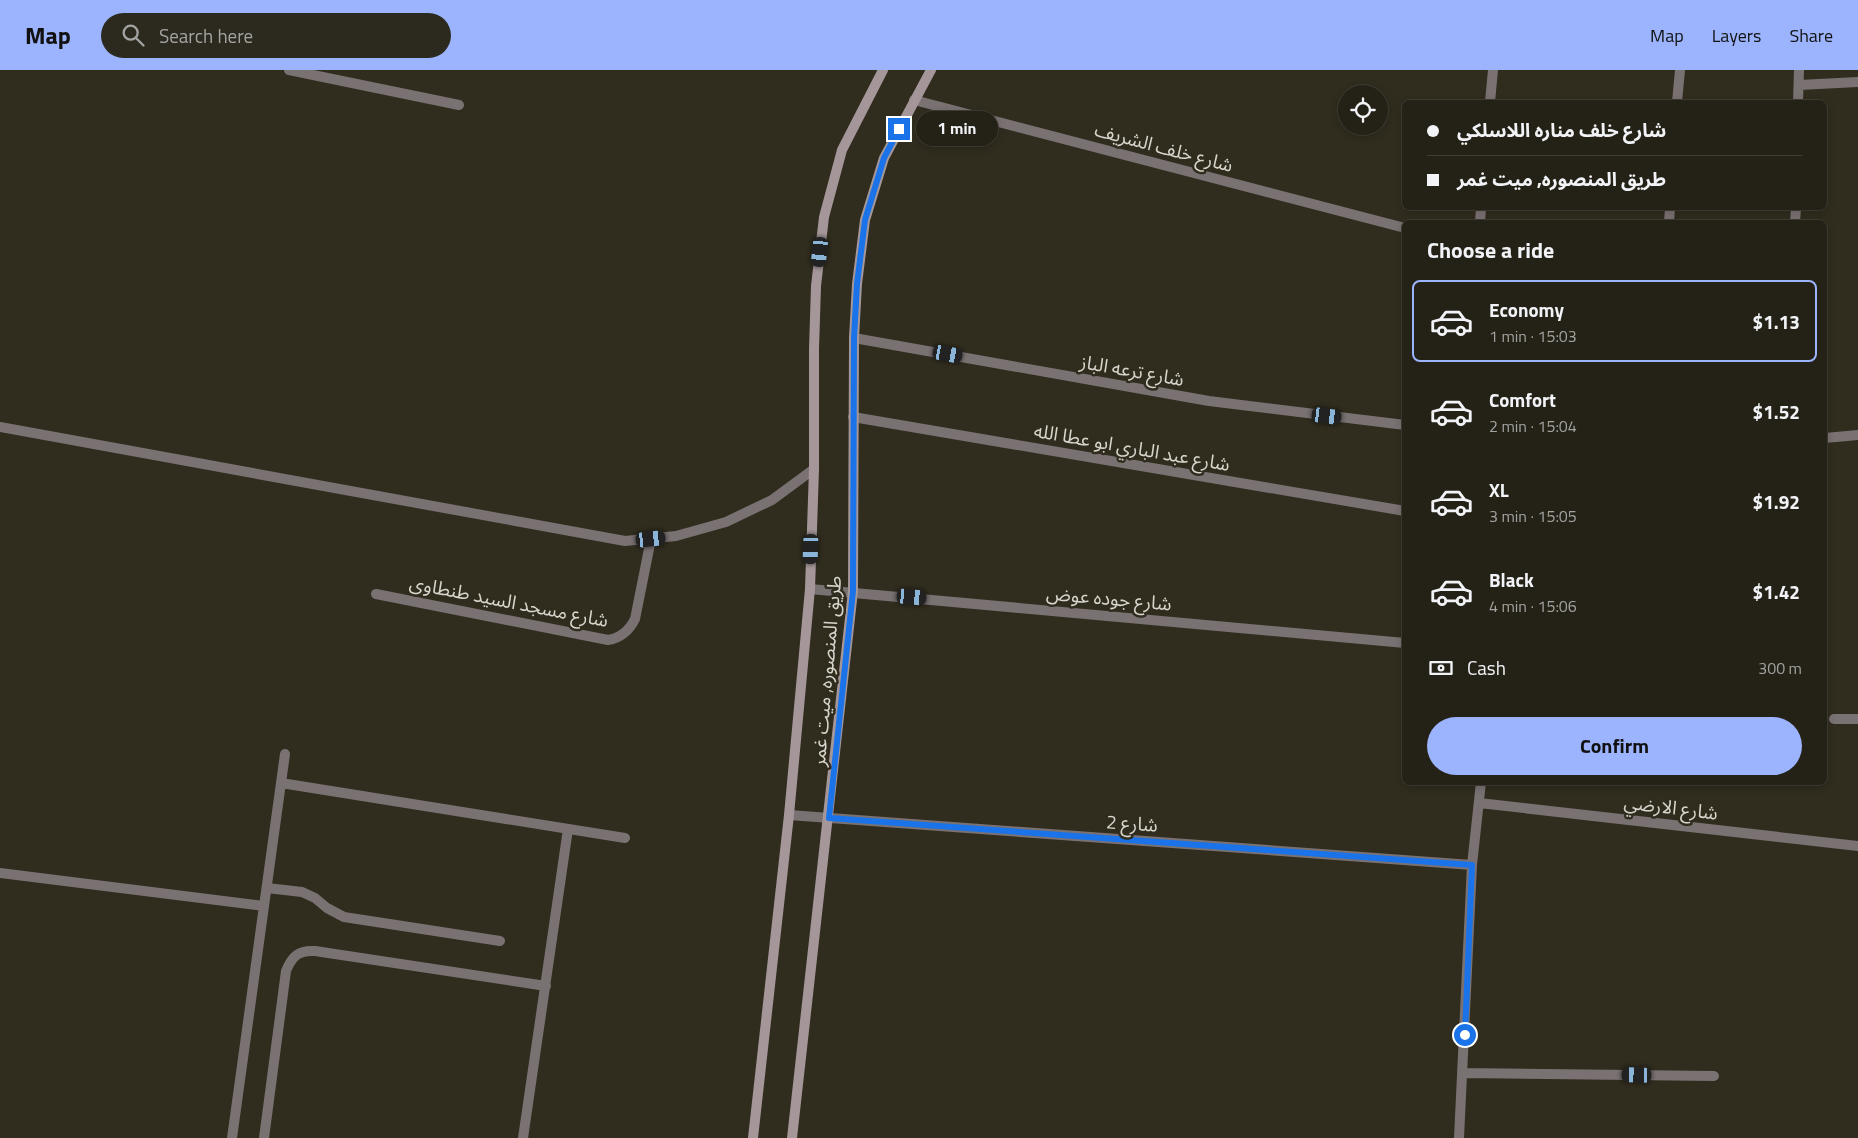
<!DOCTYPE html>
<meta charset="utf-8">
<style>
:root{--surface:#242116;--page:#2c291f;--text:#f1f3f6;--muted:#a3a3a1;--line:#413e35;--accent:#9cb4fd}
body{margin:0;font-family:"Titillium Web","Noto Sans Arabic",sans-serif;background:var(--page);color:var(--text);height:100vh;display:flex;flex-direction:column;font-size:19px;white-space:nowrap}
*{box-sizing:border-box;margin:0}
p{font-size:16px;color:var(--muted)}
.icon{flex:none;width:28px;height:28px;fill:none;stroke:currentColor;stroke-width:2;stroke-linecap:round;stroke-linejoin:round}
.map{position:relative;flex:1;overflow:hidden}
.side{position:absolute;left:1402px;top:150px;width:425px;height:565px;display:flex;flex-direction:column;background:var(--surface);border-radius:8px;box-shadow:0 2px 8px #0003,0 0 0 1px var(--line)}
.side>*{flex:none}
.banner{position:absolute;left:1402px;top:30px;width:425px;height:110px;border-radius:8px;box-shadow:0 2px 8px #0003,0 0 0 1px var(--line);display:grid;align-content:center;height:110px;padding:0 25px;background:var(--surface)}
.buttons{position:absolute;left:1338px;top:15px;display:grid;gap:10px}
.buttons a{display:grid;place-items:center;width:50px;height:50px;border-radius:50%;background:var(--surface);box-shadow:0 2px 8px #0003,0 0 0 1px var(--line);font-size:25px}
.end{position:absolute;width:22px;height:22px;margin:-11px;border:6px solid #1a73e8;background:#fff;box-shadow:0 0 0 2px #fff}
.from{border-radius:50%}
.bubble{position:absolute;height:35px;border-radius:18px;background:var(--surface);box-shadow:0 2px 8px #0003,0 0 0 1px var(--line);font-size:16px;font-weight:700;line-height:35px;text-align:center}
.car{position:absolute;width:15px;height:30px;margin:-15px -8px;border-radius:6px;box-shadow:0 0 4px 1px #0007;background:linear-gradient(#222 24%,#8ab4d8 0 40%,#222 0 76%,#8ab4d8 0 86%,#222 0)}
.banner b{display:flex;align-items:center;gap:18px;height:48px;font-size:19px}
.banner b+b{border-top:1px solid var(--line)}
.banner i{width:12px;height:12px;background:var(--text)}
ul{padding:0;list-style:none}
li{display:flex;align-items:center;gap:15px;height:82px;margin:0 10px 8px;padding:0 15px;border:2px solid transparent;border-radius:8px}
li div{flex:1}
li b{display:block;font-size:19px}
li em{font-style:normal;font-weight:700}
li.selected{border-color:var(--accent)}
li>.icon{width:45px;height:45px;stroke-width:1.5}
h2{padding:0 25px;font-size:22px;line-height:60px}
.pay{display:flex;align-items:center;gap:12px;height:55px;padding:0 25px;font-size:19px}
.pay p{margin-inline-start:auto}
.action{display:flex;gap:10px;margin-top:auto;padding:10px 25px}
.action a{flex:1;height:58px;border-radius:30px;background:var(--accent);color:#111;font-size:20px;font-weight:700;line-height:58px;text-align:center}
header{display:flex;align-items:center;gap:30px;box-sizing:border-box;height:70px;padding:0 25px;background:var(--accent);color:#111}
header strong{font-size:24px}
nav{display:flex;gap:28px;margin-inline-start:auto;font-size:18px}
.search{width:350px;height:45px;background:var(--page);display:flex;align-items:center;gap:12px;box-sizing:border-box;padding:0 18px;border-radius:28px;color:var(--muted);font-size:19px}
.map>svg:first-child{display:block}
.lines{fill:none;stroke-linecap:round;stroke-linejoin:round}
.service{stroke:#7a7172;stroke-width:10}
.minor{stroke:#7a7172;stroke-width:10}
.secondary{stroke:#a59799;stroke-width:10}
.route{stroke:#1a73e8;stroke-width:6}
.labels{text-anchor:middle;stroke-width:5;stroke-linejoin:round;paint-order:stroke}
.street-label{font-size:19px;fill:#d7d5cc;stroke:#302c1e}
</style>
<header>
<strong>Map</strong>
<div class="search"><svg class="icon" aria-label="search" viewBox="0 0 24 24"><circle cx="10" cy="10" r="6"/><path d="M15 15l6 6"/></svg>Search here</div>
<nav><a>Map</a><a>Layers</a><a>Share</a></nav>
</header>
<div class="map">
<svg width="1858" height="1068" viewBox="0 0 1858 1068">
<rect width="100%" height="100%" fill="#302c1e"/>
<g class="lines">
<!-- service -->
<path class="service" d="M267,818l35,4 13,6 12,10 17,9 156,24
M264,1068l22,-167c6,-15 13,-21 29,-20l231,35
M523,1068l45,-309"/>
<!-- minor -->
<path class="minor" d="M289,0l170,35
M1799,15l59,-3
M914,30l491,128
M1490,32l3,-32
M1677,32l3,-32
M1798,32l1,-32
M1480,152l1,-14
M1669,152l1,-14
M1795,152l1,-14
M854,268l355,63 196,24
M853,347l552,94
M0,357l625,114 51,-5 50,-14 46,-22 42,-31
M1825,368l33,-3
M810,519l595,54
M376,524l232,46c13,-2 21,-9 27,-21l16,-80
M1834,649h24
M281,713l344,55
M1479,733l379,43
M789,745l683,50
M0,803l264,33
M1463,1003l251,3
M232,1068l53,-384
M1459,1068l13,-273 9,-83"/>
<!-- secondary -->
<path class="secondary" d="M753,1068l36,-323 21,-226 4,-120v-120l2,-63 8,-69 18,-67 41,-80
M792,1068l61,-547 1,-253 3,-54 8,-64 19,-62 47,-88"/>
</g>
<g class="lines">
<!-- route -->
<path class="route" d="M899,59l-15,29 -19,62 -8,64 -3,54 -1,253 -24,227 643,47 -7,170"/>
</g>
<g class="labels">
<!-- street labels -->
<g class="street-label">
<text transform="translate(1164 77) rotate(15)" y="7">شارع خلف الشريف</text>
<text transform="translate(1132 300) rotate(10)" y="7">شارع ترعه الباز</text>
<text transform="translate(1132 377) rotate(10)" y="7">شارع عبد الباري ابو عطا الله</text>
<text transform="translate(1109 528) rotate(5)" y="7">شارع جوده عوض</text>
<text transform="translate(509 531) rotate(11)" y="7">شارع مسجد السيد طنطاوى</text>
<text transform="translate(826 601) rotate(-85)" y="7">طريق المنصوره, ميت غمر</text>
<text transform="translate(1671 737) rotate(7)" y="7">شارع الارضي</text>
<text transform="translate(1132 753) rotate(4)" y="7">شارع 2</text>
</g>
</g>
</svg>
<div class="buttons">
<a><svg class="icon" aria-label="locate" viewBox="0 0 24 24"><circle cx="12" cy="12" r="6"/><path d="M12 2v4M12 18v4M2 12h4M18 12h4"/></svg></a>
</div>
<i class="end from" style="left:1465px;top:965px"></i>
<i class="end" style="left:899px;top:59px"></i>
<div class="bubble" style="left:916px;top:41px;width:82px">1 min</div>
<i class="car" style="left:820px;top:182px;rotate:186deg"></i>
<i class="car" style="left:948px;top:284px;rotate:100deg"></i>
<i class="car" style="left:1327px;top:346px;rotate:97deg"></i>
<i class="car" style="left:651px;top:469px;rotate:84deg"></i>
<i class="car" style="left:811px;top:479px;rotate:182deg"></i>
<i class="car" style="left:912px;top:527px;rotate:95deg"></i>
<i class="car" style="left:1637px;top:1005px;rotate:271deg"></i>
<div class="banner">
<b><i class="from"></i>شارع خلف مناره اللاسلكي</b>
<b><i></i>طريق المنصوره, ميت غمر</b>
</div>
<section class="side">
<h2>Choose a ride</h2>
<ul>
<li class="selected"><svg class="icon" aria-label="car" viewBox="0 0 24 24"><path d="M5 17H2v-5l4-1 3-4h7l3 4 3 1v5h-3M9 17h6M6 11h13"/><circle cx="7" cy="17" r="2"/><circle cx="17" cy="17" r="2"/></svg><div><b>Economy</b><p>1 min · 15:03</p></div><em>$1.13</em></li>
<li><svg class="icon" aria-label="car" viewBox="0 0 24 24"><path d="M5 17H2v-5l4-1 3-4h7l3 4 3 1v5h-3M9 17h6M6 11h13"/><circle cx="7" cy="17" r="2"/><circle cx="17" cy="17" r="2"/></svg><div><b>Comfort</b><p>2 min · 15:04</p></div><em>$1.52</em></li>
<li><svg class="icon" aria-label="car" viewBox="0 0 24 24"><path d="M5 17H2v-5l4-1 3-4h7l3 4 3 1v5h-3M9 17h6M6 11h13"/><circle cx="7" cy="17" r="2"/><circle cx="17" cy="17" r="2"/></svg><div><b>XL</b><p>3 min · 15:05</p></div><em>$1.92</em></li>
<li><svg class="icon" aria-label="car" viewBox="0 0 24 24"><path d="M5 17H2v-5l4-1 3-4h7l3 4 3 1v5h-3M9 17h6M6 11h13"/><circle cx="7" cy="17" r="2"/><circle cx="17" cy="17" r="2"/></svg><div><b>Black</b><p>4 min · 15:06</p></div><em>$1.42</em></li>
</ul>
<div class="pay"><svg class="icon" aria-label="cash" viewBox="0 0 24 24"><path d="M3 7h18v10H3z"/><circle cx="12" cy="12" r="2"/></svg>Cash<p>300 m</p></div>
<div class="action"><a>Confirm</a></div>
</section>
</div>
